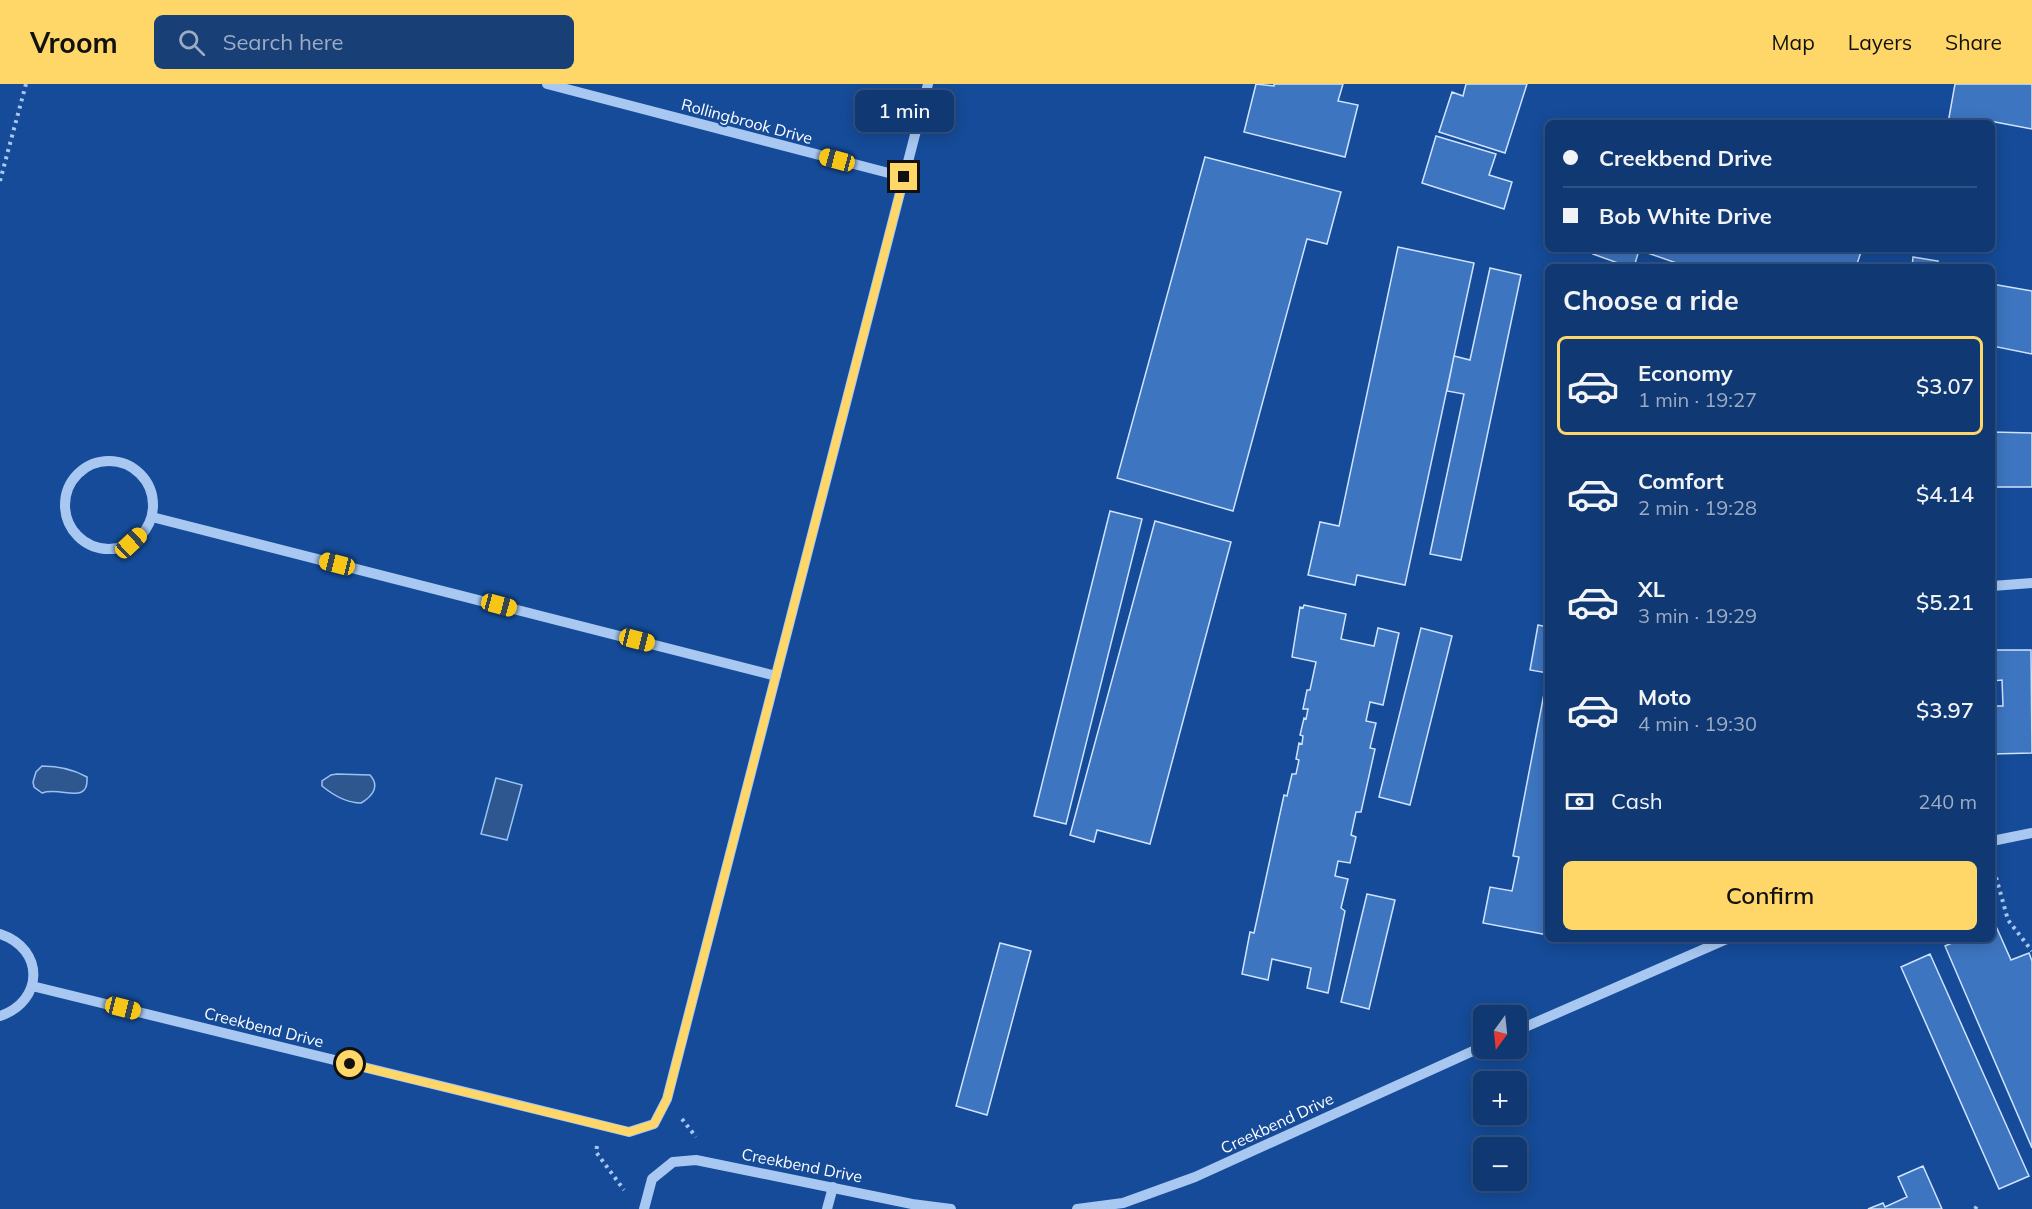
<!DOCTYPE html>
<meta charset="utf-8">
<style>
:root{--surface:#103872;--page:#193f77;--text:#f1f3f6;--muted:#9cacc4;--line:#305284;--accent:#ffd769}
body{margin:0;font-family:Mulish,sans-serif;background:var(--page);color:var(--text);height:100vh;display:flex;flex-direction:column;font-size:22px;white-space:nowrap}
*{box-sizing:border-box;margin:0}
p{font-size:20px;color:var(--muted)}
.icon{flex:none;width:33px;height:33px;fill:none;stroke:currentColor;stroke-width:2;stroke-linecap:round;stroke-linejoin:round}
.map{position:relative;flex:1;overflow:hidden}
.side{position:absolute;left:1545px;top:180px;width:450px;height:678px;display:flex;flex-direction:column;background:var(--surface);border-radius:9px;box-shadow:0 3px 15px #0003,0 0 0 2px var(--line)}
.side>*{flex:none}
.banner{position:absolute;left:1545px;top:36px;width:450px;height:132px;border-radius:9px;box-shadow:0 3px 15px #0003,0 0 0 2px var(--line);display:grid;align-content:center;height:132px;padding:0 18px;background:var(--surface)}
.needle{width:39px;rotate:195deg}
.buttons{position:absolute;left:1473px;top:921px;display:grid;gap:12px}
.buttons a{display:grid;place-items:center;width:54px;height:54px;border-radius:9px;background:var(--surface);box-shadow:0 3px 15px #0003,0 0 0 2px var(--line);font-size:30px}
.end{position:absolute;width:27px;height:27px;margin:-14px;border:8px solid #ffd769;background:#111;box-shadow:0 0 0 3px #111}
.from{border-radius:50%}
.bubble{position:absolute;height:42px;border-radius:9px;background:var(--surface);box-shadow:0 3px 15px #0003,0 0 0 2px var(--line);font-size:20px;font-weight:600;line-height:42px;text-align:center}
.car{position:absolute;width:18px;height:36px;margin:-18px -9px;border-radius:8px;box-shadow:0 0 4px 2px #0007;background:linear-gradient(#f5c518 24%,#345 0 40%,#f5c518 0 76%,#345 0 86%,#f5c518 0)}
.banner b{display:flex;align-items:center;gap:21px;height:57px;font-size:22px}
.banner b+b{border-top:2px solid var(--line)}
.banner i{width:15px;height:15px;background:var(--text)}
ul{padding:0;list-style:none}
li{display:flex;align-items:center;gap:18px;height:99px;margin:0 12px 9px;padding:0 6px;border:3px solid transparent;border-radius:9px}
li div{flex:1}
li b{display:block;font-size:22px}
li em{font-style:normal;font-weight:600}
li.on{border-color:var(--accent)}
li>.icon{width:54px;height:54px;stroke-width:1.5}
h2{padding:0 18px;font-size:27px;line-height:72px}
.pay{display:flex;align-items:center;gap:15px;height:66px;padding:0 18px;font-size:22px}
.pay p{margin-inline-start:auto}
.cta{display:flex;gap:12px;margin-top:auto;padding:12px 18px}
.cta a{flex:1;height:69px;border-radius:9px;background:var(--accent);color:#111;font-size:24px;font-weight:600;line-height:69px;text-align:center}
header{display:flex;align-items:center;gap:36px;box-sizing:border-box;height:84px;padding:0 30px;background:var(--accent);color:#111}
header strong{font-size:28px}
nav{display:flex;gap:33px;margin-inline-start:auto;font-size:21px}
.search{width:420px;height:54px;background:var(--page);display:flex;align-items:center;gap:15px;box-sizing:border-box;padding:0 21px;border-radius:9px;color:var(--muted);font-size:22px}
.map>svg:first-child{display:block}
.water{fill:#2e568f;stroke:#9ac2f5;stroke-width:1.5}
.building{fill:#3d75c0;stroke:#cfe3fd;stroke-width:1.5}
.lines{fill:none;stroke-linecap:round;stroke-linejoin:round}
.path{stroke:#a8c8f2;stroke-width:4;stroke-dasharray:3 4.5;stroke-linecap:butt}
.minor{stroke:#a8c8f2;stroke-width:10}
.route{stroke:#ffd769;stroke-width:8}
.labels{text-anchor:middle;stroke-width:4.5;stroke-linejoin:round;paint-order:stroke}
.street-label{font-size:16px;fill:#fff;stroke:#154b98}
</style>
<header>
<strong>Vroom</strong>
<div class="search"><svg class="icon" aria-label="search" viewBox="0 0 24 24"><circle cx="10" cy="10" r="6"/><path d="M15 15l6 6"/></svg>Search here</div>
<nav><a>Map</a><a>Layers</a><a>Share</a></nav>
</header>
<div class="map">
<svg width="2032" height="1125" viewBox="0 0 2032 1125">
<rect width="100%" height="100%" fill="#154b98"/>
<!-- water -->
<path class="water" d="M42,682c17,0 31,3 45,11 2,29 -26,9 -45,16l-8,-6 -1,-5 3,-10z
M337,690l33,1c10,11 3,21 -9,28 -14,0 -28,-8 -39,-17v-5l9,-6z
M496,694l26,7 -15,55 -26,-6z"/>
<!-- building -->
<path class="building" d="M1256,0l18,2v-2h69l-5,17 20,4 -13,52 -101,-25z
M1466,0h61l-22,69 -66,-21 13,-40 11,4z
M1955,0h77v45l-53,-10v4h-31z
M1436,52l60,18 -7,21 23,7 -8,27 -82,-26z
M1205,73l136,35 -14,52 -20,-5 -74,272 -116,-33z
M1398,163l76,16 -69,322 -48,-10 -2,10 -47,-10 12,-53 19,4z
M1595,165h267l-6,18h-168l-49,-17 -5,17h-5l-36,-13z
M1913,173l25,4 -1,6h-25z
M1490,184l31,7 -60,285 -31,-6 34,-160 -17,-3 7,-35 16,4z
M1992,200l40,7v63l-40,-8z
M1992,348l40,1v54h-37v29h-3z
M1110,427l32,8 -76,305 -32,-8z
M1155,437l76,21 -81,302 -53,-14 -3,12 -24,-7z
M1304,521l42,9 -5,25 33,7 4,-18 21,5 -16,72 -13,-3 -4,19 10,2 -6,25 5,1 -14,63h-5l-5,23 5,2 -6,26 -12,-2 -3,15 13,3 -7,29 4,3 -17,82 -21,-5 4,-20 -39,-9 -4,21 -26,-6 8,-42 4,1 30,-138 3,1 5,-22h4l3,-14 -3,-1 3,-16 3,1 1,-8 -3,-1 4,-17 2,1 2,-10h-5l4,-19h3l6,-28 -24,-5 8,-50 3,1z
M1538,541l10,2v308l-65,-12 7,-36 22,4 7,-34 -6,-1 35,-183 -18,-3z
M1421,544l31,8 -42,169 -31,-8z
M1992,566h39l1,103 -40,1v-48h11l-1,-26 -10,1z
M1367,810l28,6 -26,109 -28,-7z
M1995,840l16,36 18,-7 3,8v187l-87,-202 16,-7h31v-13z
M1000,859l31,8 -44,164 -31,-9z
M1930,870l99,222 -30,13 -98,-222z
M1923,1082l19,43h-74l15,-6 2,4 22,-10 -9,-20z"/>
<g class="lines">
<!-- path -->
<path class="path" d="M0,97l26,-97
M1992,779l16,57 24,31
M682,1035l14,18
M597,1062l-1,6 28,38
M1975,1125l2,-3"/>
<!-- minor -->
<path class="minor" d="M547,0l357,93
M65 421a44 44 0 1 1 88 0a44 44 0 1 1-88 0Z
M152,433l624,159
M1992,502l40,-3
M1992,757l40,-8
M0,850c45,15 44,67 0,82
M32,902l597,146 25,-8 13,-25 261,-1015
M1516,947l211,-92
M644,1125l8,-30 21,-17 23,-2 216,44 39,5
M827,1125l6,-22
M1077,1125l46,-6 72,-26 289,-131"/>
</g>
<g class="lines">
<!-- route -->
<path class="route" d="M350,980l279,68 25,-8 13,-25 237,-922"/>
</g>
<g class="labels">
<!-- street labels -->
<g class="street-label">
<text transform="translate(747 37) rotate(15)" y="6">Rollingbrook Drive</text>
<text transform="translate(264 943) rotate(14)" y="6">Creekbend Drive</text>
<text transform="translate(1277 1039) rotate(-25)" y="6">Creekbend Drive</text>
<text transform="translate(802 1081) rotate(11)" y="6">Creekbend Drive</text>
</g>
</g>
</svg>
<div class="buttons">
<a><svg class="needle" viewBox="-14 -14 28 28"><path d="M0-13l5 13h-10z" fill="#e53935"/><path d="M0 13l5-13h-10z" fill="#9cacc4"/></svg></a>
<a>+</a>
<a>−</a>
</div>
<i class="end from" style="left:350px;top:980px"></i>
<i class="end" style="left:904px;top:93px"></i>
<div class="bubble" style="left:855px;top:6px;width:99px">1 min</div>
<i class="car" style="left:837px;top:76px;rotate:285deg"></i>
<i class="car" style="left:131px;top:459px;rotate:47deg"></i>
<i class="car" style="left:337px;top:480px;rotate:284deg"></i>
<i class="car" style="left:499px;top:521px;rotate:105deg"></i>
<i class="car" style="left:637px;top:556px;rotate:104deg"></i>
<i class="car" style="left:123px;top:924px;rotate:104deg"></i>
<div class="banner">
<b><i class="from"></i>Creekbend Drive</b>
<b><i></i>Bob White Drive</b>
</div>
<section class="side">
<h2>Choose a ride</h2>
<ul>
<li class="on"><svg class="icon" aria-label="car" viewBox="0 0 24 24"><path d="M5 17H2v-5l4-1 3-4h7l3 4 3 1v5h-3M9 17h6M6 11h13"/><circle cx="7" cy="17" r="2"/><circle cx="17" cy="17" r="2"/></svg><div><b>Economy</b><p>1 min · 19:27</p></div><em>$3.07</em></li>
<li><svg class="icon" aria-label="car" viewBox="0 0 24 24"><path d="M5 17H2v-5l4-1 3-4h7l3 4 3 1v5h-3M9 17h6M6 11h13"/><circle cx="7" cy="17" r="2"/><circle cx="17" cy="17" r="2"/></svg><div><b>Comfort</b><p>2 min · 19:28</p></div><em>$4.14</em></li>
<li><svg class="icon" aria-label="car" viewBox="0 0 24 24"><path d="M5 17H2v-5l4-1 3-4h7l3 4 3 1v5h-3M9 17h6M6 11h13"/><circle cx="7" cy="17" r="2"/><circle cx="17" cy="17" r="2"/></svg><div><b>XL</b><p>3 min · 19:29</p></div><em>$5.21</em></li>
<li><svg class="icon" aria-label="car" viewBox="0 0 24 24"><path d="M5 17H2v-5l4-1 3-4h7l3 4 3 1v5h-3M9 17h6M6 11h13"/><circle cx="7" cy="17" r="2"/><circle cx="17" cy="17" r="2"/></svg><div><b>Moto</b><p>4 min · 19:30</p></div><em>$3.97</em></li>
</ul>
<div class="pay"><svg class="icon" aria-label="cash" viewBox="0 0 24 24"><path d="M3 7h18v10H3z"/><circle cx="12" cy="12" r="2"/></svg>Cash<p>240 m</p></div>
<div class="cta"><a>Confirm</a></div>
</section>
</div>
